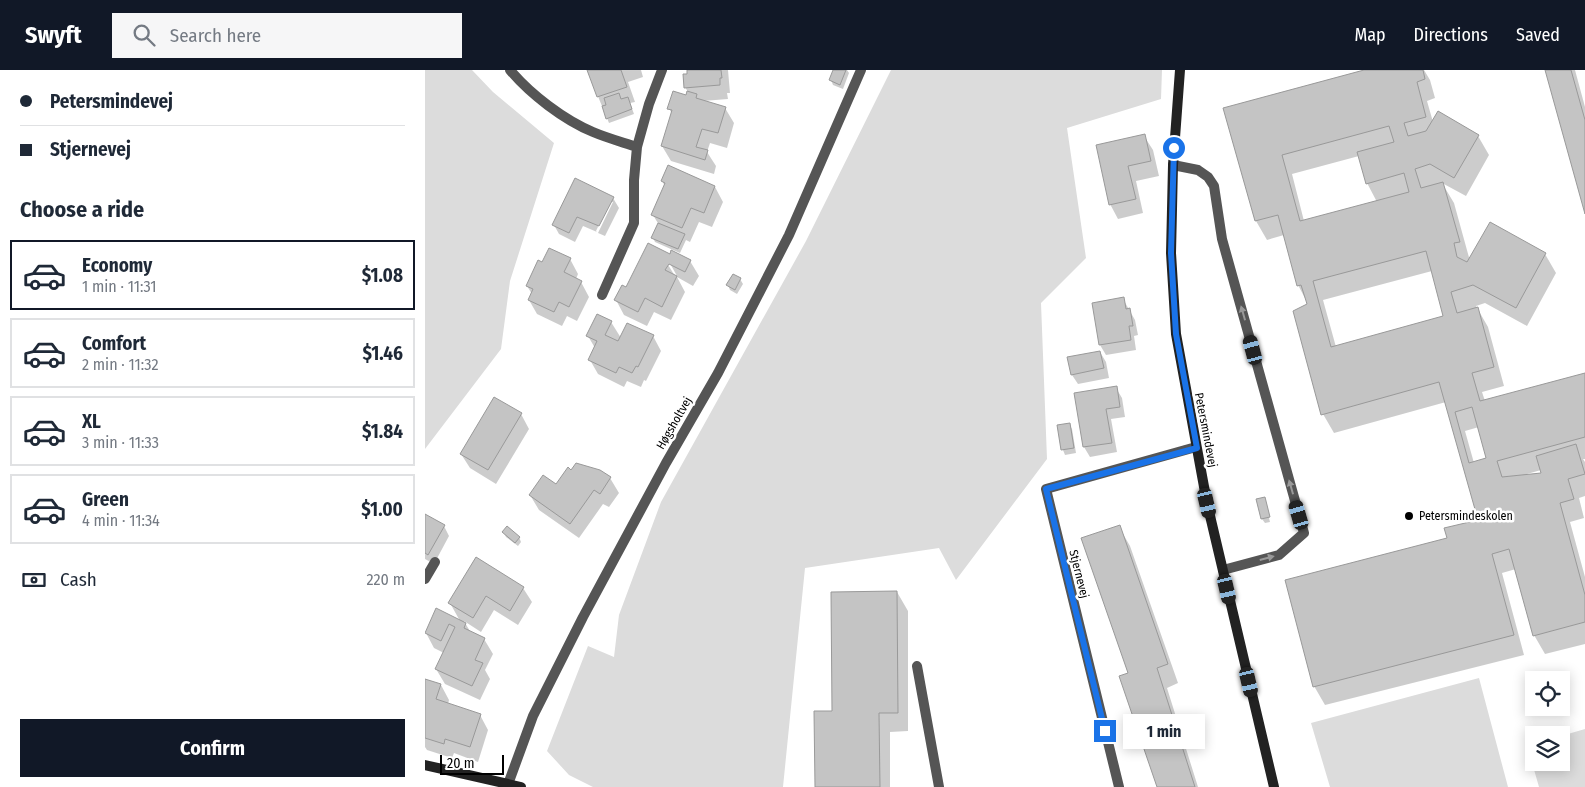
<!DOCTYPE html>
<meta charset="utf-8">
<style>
:root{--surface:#fff;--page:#f6f6f7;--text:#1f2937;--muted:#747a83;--line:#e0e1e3;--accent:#111827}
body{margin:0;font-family:"Fira Sans Condensed",sans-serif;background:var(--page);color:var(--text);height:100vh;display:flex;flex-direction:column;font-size:19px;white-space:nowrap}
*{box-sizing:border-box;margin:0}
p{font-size:16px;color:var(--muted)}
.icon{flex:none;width:28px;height:28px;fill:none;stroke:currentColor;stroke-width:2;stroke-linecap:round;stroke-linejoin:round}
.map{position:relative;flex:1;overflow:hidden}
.side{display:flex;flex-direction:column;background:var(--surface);width:425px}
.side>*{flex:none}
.guide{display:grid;align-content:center;height:110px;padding:0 20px;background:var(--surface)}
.tools{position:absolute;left:1100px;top:601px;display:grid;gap:10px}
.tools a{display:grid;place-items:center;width:45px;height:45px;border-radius:0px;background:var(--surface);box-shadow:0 2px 12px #0003;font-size:25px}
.scale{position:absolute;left:15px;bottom:12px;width:64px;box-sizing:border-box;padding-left:5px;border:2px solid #000;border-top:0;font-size:14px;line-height:18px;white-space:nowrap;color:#000;-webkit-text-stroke:4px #fff;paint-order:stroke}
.end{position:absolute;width:22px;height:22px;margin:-11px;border:6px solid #1a73e8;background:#fff;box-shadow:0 0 0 2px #fff}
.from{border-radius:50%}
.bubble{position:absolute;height:35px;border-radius:0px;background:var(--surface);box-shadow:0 2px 12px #0003;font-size:16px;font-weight:700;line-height:35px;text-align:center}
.car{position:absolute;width:15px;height:30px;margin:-15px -8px;border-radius:6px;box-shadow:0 0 4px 1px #0007;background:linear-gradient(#222 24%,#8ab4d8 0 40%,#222 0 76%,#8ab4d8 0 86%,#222 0)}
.guide b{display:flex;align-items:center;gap:18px;height:48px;font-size:19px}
.guide b+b{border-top:1px solid var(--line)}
.guide i{width:12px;height:12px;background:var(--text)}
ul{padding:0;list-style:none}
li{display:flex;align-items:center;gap:15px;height:70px;margin:0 10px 8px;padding:0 10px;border:2px solid var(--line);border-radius:0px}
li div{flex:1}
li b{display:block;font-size:19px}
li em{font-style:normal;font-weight:700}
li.selected{border-color:var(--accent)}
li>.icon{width:45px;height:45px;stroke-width:1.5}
h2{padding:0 20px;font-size:22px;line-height:60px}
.pay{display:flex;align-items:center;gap:12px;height:55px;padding:0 20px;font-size:19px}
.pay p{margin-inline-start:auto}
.primary-button{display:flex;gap:10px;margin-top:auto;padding:10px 20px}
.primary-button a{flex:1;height:58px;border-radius:0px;background:var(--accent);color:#fff;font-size:20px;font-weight:700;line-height:58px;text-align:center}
header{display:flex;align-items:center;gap:30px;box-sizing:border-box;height:70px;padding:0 25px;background:var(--accent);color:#fff}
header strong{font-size:24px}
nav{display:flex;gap:28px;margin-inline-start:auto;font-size:18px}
.search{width:350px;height:45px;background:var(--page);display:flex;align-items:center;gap:12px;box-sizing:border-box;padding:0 18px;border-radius:0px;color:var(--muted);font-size:19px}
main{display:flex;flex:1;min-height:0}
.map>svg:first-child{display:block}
.green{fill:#dcdcdc}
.shadow{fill:#0003;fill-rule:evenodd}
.building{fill:#c4c4c4;stroke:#999;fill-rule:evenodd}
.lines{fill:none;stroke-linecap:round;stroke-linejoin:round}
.lane{stroke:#555;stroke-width:10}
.street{stroke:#555;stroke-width:10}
.secondary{stroke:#222;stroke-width:10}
.oneway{fill:#999}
.route{stroke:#1a73e8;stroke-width:6}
.poi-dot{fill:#000;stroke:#fff;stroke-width:2}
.labels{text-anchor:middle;stroke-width:5;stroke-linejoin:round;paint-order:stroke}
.street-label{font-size:12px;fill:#000;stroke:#fff}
.poi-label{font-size:12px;fill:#000;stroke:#fff;text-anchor:start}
</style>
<header>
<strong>Swyft</strong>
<div class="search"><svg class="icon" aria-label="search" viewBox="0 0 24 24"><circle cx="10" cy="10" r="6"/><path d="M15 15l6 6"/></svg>Search here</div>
<nav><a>Map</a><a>Directions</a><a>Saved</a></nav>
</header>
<main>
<section class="side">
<div class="guide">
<b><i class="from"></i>Petersmindevej</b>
<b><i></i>Stjernevej</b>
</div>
<h2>Choose a ride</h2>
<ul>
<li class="selected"><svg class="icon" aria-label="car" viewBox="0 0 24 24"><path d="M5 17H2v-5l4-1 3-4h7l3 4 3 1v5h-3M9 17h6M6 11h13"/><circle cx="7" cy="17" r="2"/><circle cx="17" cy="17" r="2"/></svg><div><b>Economy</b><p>1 min · 11:31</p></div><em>$1.08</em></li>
<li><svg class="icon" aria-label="car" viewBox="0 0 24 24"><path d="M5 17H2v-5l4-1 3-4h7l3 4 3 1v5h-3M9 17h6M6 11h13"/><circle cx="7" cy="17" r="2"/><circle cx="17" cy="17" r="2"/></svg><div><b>Comfort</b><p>2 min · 11:32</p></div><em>$1.46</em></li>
<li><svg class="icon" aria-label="car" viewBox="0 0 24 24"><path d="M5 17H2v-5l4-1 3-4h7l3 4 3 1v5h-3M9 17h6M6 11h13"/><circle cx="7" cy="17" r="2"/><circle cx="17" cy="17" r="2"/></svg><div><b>XL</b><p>3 min · 11:33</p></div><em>$1.84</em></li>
<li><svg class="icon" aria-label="car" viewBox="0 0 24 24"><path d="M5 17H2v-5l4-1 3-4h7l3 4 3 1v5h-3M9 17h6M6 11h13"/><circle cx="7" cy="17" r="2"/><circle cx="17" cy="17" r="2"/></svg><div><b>Green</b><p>4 min · 11:34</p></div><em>$1.00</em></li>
</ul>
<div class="pay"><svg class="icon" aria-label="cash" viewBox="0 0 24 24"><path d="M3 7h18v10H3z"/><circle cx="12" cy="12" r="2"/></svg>Cash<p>220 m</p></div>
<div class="primary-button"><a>Confirm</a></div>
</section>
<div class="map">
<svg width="1160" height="717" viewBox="0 0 1160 717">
<rect width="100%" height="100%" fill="#fff"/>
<!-- green -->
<path class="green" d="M0,0h47l21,22 61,51 -44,138 -9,68 -76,100z
M466,0h271l-1,29 -94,29 19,130 -45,45 6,156 -91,121 -17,-32 -134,20 -22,219h-190l-24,-12 -22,-24 41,-105 26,11 5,-42 42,-113 145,-261z
M1054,608l29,109h-178l-19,-64z
M1160,659v58h-46l-12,-42 7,-2v19h27v-26z"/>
<!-- shadow -->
<path class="shadow" d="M162,0h54l2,7 -15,5 7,20 -5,1 4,11 -25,9z
M263,0h40l2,23h-3l1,6 -25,2 22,7 9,15 -7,25 -17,-5 -3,9 9,14 -2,8 -43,-13 -9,-15 10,-32 -3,-6 18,-11 1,-5 -3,-5z
M410,0h12l2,3 -6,16 -10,-4 -2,-5z
M944,0h55l6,10 5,18 -8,3 6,21 45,14 11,19 -23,41 -24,-13 12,20 16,58 75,-7 11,19 -29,53 -42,-23 -9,3 12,21 16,59 -22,6 3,9 100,-27v85h-2l2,3v34l-6,2 5,20 -14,4 15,55v67l-40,10 -11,-19 -18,-66 -14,4 22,82 -199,50 -11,-19 134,-147 31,-18 -33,-119 -112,31 -11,-19 -16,-112 -9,-17 -14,-50 -17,5 -11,-19 -31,-112zM934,86l8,27 10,19 -73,19 -12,-47zM1007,201l13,46 -109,30 -13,-47zM1054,357l9,32 -14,4 -9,-32zM1116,400l1,4 -15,2v-2z
M1121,0h29l10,37v102z
M719,66l9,14 6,26 -23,5 7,32 -25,6 -8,-15 -13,-58z
M244,97l46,20 8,15 -11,25 -13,-5 -9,20 -4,-2 -6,13 -7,-3 -1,2 18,9 9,15 -6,10 -16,-9 8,15 -14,28 -17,-8 -7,14 -23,-11 -8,-15 11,-12 43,-33 3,-5 -18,-8 -2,-4 6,-13 -6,-10 12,-29 -3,-5zM242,188l10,18h-2l-10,-16z
M188,128l6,10 -14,28 -7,-3 15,-31h-3l-14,29 1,1 -14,-6 -8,16 -16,-8 -5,-9z
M145,189l8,15 -2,5 5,3 8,15 -12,24 -10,-5 -5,10 -25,-12 -8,-14 3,-6 -5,-8 16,-23z
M315,209l3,5 -6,10 -7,-4 -2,-5z
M698,229l12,21 3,15 -4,1 2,14 -30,5 -6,-10 -7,-41z
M186,252l10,16 32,-2 8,15 -15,30 -2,-1 -3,7 -14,-6 -3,6 -26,-13 -8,-14 5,-12 -7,-12z
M675,282l6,10 3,16 -31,6 -6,-9z
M691,318l6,10 3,19 -14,2 6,33 -27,5 -6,-10 -8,-53z
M96,344l8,15 -33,55 -26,-16 -9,-14z
M644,354l3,5 4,24 -11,2 -2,-5 -5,-24z
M174,401l11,7 9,15 -10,14 -6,-3 -24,34 -40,-28 -9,-15 26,-9 16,-14z
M840,432l5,20 -5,1 -3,-4z
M0,445l19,11 5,10 -15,28 -9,-5z
M694,457l11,19 48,137 -11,5 31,99h-40l-29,-113z
M79,463l15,4 2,5 -3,4 -12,-9z
M98,518l9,14 -14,23 -24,-15 -13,22 -17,-11 7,12 13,6 9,15 -8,16 5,9 -10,21 -35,-16 -9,-15 8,-16 -10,-5 -8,-15 11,-23 23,11 -10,-18z
M472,522l11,19v120l-18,1v55h-74l17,-75z
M0,610l16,5 8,15 -1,4 32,11 8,15 -10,32 -24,-9 -2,5 -25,-8 -2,-3z"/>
<!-- building -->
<path class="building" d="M162,0h34l6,17 -30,10z
M262,0h34l1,8h-2v7l-36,3 -1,-14h4z
M408,0h13l-6,15 -11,-5z
M939,0h59l2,9 -8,3 9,35 -22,6 4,13 18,-5 12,-20 41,24 -25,43 -24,-14 -15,5 6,19 22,-6 17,60 -6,1 3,14 10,5 23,-40 56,31 -30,55 -43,-23 -22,7 6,21 21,-6 16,60 -22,6 8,28 105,-28v64l-88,24 5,16 39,-4 -5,-17 40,-12 9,30 -17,5 6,20 -14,4 25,92v27l-52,14 -24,-87 -17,5 22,81 -201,52 -28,-107 162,-42 -3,-10 34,-8 -39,-138 -118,33 -28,-104 14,-7 -6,-19 -4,1 -19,-71 -23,6 -32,-113zM964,56l5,16 -37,10 9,32 38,-11 5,19 -109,29 -18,-66zM1001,181l17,65 -112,31 -18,-66zM1047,337l14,51 -17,5 -14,-51z
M1120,0h26l14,50v94z
M248,21l13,4 1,-4 10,3 -1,4 30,9 -8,26 -16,-4 -6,18 12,3 -3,10 -44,-14 11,-36 -5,-1z
M194,23l2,6 7,-2 4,12 -26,10 -4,-13 4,-1 -2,-7z
M720,64l6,27 -23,5 8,33 -27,6 -13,-60z
M243,95l47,21 -11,27 -13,-5 -9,20 -31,-13 14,-32 -4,-2z
M150,108l39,19 -15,29 -22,-9 -8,16 -17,-8z
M233,153l27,11 -7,15 -27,-11z
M223,173l22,11 1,-4 20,10 -6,12 -16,-8 -4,6 12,6 -15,31 -17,-9 -7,14 -24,-12 8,-15 4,2z
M124,178l22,10 -7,14 18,9 -13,26 -10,-5 -5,10 -26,-12 5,-11 -7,-3 12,-26 4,2z
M308,204l8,4 -6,12 -9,-5z
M699,227l2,12 4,-1 3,18h-4l2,14 -32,5 -7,-42z
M172,244l15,7 -7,14 13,6 9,-18 27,12 -16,32 -2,-1 -4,7 -13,-6 -3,6 -28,-13 9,-19 -11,-5z
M675,281l4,17 -33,7 -4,-18z
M692,316l3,21 -14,2 6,34 -29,4 -9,-54z
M69,327l28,16 -34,57 -28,-16z
M645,353l4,25 -13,2 -4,-25z
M151,393l24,7 11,7 -11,17 -6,-4 -24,34 -41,-29 14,-20 13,9 12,-17 3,3z
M840,427l5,20 -9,2 -5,-20z
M0,444l20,11 -17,30 -3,-2z
M695,455l48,139 -11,4 38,119h-38l-38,-111 9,-3 -47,-135z
M82,456l13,11 -5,6 -13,-11z
M51,487l48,30 -14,24 -24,-15 -13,22 -25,-15z
M472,521l1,122h-19l1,74h-65l-1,-76h18l-1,-119z
M11,538l30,15 -2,5 21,10 -10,22 8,3 -11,23 -37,-17 20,-42 -6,-3 -8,17 -16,-8z
M0,609l16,5 -5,15 45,15 -11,33 -25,-8 -1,5 -19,-6z"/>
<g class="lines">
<!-- lane -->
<path class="lane" d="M748,95l25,5 10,7 6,9 8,53 82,294 -25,22 -56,15
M492,596l22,121"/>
<!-- street -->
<path class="street" d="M85,0c20,24 54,50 83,62 14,6 29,10 44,15
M177,225l32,-72v-43l3,-33 12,-43 13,-34
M0,509l10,-17
M82,717l26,-71 50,-99 83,-154 52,-90 71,-138 72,-165
M694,717l-73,-298 150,-42"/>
<!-- secondary -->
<path class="secondary" d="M755,0l-7,95 -2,88 5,81 31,169 67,284
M0,695l96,22"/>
</g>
<!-- one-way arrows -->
<defs><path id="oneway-solid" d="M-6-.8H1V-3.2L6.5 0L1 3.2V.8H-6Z" transform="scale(1.25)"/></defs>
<g class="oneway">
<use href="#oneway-solid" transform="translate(818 243) rotate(-106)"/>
<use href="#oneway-solid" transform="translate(866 417) rotate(-106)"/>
<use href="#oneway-solid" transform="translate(842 488) rotate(-15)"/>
</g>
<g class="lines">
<!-- route -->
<path class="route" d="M680,661l-59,-242 151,-41 -21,-114 -5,-81 3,-105"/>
</g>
<!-- markers -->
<circle class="poi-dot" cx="984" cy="446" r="5"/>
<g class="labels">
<!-- street labels -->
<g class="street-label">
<text transform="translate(249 353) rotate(-60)" y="4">Høgsholtvej</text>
<text transform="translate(781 360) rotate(79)" y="4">Petersmindevej</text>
<text transform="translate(654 504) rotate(76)" y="4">Stjernevej</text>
</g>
<!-- poi labels -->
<g class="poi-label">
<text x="994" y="450">Petersmindeskolen</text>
</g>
</g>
</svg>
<div class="tools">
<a><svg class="icon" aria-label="locate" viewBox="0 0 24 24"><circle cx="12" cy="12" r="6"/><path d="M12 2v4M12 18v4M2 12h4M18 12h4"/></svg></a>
<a><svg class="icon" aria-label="layers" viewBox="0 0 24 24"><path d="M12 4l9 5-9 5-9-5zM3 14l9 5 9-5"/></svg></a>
</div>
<div class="scale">20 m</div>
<i class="end from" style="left:749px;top:78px"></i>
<i class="end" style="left:680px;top:661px"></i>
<div class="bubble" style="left:698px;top:644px;width:82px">1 min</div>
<i class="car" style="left:828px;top:280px;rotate:345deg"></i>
<i class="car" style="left:782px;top:433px;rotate:167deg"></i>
<i class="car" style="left:874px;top:445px;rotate:344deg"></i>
<i class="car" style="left:802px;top:519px;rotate:167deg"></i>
<i class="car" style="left:824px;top:612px;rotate:167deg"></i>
</div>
</main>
